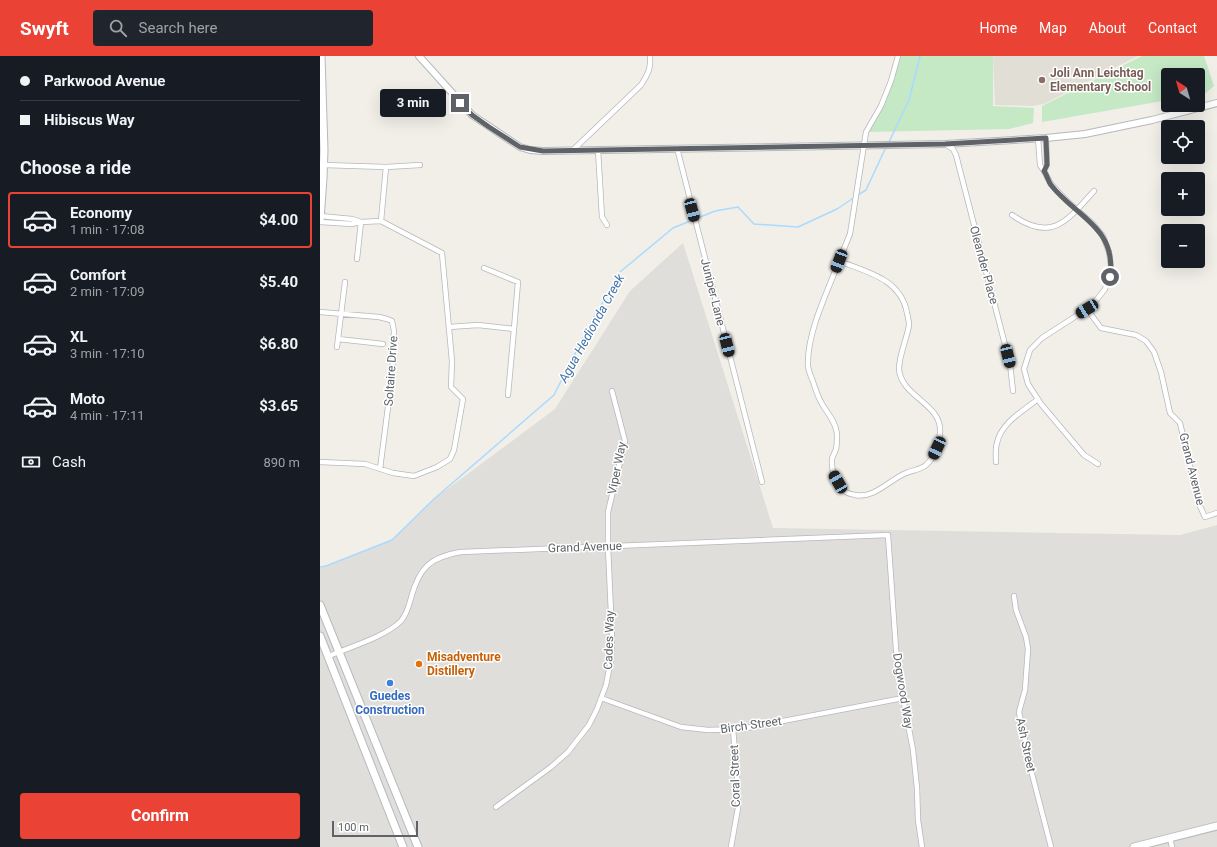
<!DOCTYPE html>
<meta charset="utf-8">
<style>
:root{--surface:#171b24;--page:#20242c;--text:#f1f3f6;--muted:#9ea1a6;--line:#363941;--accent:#ea4335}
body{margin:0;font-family:Roboto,sans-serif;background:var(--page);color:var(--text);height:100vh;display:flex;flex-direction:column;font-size:15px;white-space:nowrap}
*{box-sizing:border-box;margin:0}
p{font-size:13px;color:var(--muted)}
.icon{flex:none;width:22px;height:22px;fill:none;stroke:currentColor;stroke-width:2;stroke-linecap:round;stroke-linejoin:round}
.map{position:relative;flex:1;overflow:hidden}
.panel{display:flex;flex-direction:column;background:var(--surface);width:320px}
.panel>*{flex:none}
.top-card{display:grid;align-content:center;height:88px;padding:0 20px;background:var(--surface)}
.needle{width:26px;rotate:323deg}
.fabs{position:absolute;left:841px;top:12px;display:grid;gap:8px}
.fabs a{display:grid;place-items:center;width:44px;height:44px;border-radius:4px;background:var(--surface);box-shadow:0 4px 16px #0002;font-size:20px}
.scale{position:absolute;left:12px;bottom:10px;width:86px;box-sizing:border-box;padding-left:4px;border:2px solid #5f6368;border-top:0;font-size:11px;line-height:14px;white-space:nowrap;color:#5f6368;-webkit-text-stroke:3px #fff;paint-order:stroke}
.end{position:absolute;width:18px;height:18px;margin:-9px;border:5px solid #5f6368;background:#fff;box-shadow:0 0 0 2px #fff}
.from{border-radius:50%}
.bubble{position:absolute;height:28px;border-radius:4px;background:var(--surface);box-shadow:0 4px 16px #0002;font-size:13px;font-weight:700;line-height:28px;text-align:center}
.car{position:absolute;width:12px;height:24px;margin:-12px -6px;border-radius:5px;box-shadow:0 0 3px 1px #0007;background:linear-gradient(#222 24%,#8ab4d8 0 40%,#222 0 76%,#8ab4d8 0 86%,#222 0)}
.top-card b{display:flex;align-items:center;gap:14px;height:38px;font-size:15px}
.top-card b+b{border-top:1px solid var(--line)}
.top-card i{width:10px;height:10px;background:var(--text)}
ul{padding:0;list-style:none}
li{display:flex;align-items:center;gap:12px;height:56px;margin:0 8px 6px;padding:0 12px;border:2px solid transparent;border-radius:4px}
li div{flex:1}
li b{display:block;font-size:15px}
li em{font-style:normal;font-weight:700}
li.active{border-color:var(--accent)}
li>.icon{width:36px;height:36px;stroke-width:1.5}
h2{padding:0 20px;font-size:18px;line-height:48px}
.pay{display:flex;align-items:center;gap:10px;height:44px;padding:0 20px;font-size:15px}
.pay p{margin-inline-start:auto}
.cta{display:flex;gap:8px;margin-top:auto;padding:8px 20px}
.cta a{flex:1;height:46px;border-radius:4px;background:var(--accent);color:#fff;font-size:16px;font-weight:700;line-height:46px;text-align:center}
header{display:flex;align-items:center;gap:24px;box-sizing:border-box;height:56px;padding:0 20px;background:var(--accent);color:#fff}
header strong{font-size:19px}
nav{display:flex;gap:22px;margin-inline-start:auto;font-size:14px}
.search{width:280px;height:36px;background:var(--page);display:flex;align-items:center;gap:10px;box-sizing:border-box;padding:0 14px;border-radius:4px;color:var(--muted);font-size:15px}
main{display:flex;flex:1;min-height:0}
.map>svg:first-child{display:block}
.industrial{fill:#e0deda}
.education{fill:#e1ded6}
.green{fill:#c5e8c5}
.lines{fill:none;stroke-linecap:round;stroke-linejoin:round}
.stream{stroke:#aadaff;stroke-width:1.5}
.minor-casing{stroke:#b5b8bc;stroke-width:6}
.tertiary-casing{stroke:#b5b8bc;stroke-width:8}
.secondary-casing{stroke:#b6babf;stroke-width:9}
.minor{stroke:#fff;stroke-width:4.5}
.tertiary{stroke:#fff;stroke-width:6}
.secondary{stroke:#fff;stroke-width:7}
.route{stroke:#5f6368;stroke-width:5}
.education-dot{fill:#8d6e63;stroke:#fff;stroke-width:1.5}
.food-dot{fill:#e8710a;stroke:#fff;stroke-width:1.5}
.shop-dot{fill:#3f7fe0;stroke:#fff;stroke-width:1.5}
.labels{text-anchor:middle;stroke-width:3;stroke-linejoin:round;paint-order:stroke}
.education-label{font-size:12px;font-weight:bold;fill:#785e54;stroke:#fff;text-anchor:start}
.street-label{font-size:12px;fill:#5f6368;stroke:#fff}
.food-label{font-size:12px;font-weight:bold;fill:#c56008;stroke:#fff;text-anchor:start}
.shop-label{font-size:12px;font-weight:bold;fill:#366cbe;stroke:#fff}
.water-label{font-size:13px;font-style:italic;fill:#4174aa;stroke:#fff}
</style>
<header>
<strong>Swyft</strong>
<div class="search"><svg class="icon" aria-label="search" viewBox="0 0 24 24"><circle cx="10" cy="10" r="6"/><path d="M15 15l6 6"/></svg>Search here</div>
<nav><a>Home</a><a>Map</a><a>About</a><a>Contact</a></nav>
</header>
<main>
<section class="panel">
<div class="top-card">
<b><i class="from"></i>Parkwood Avenue</b>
<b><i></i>Hibiscus Way</b>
</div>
<h2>Choose a ride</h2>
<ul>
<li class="active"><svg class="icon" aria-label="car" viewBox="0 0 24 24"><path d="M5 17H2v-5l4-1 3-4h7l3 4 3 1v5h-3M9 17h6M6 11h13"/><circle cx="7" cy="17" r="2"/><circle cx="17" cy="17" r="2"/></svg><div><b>Economy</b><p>1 min · 17:08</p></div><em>$4.00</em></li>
<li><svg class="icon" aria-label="car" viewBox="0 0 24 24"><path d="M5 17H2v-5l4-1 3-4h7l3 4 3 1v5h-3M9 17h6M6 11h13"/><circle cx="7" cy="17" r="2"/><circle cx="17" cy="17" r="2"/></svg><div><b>Comfort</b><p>2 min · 17:09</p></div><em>$5.40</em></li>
<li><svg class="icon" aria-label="car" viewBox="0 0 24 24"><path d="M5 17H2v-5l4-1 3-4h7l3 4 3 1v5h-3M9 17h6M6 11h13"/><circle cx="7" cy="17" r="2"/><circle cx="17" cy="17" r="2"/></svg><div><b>XL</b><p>3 min · 17:10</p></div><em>$6.80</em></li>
<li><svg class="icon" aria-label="car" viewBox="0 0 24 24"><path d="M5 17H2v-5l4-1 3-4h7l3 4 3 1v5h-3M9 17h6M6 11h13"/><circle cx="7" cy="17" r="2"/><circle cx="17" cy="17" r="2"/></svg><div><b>Moto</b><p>4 min · 17:11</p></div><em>$3.65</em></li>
</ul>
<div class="pay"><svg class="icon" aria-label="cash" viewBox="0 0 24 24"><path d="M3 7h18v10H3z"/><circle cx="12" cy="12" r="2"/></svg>Cash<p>890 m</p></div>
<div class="cta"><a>Confirm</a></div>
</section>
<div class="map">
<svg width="897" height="791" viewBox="0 0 897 791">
<rect width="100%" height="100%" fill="#f1efe8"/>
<!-- industrial -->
<path class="industrial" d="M363,187l90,285 407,7 37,-10v322h-897v-279l72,-28 42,-41 121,-90 75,-118z"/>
<!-- education -->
<path class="education" d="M673,0h145l-94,48 -12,2 -37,-1z"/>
<!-- green -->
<path class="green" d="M578,0h95v50l41,2 -1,15 -24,6 -143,3 15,-26z
M822,0h62l10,30 -8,7 -8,2v-20h-30v25l-126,22v-16z"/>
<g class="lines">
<!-- stream -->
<path class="stream" d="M569,86l20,-42 11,-44
M538,139l8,-5 20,-43
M0,511l6,-1 66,-26 42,-41 120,-104 33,-65 33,-58 53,-44 42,-17 23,-4 16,17 44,3 39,-18 18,-12"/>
<!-- minor casing -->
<g class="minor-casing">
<path id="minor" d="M718,82l2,27 4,6 7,13 15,16 26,23 11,13 6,16 2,14 -2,11 -4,12 -7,9 -11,11 -45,29 -12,12 -6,19 4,15 13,20 43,51 14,9
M625,88l8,5 3,6 54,209 3,27
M357,92l85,334
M253,94l68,-65c7,-11 10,-16 9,-29
M278,94l4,67 5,8
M66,111l34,-2
M724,115l3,-6 -1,-27
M692,159c40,28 55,6 82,-24
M0,160l32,3 9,3
M0,166l32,2 9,-2 20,-1
M37,203l4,-37
M519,205c28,11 62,18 68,52 1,4 2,8 2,12 -2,14 -10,30 -10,44 2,28 44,35 41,64 -1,13 -5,24 -14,32 -6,5 -13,5 -20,8 -17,7 -32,26 -51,22 -4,-1 -6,-1 -9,-3 -9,-8 -15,-19 -14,-32 0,-4 3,-7 4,-11 1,-4 1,-11 1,-15 -1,-13 -11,-22 -16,-32 -4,-7 -6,-15 -9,-23 -2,-5 -5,-11 -4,-17 0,-32 20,-71 31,-101z
M519,205l11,-27 16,-102 15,-26 10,-25 7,-25
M767,253l14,19 35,7 10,6 8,11 7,20 9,41 10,10 19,81 6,13 12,-4
M0,256l59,5 8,2 5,2 2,10 -2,45 -12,93
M129,271l29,-2 36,4 4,-47 -34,-14
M18,283l45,5
M17,291l8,-65
M188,339l6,-66
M0,406l45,2 28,9 21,3 23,-9 13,-8 4,-9 9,-51 -12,-12 1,-26 -10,-108 -61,-32 5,-54 -62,-2
M676,406c0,-6 -1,-13 1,-19 4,-20 26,-32 41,-44
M694,540l2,14 10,27 2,12 -3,41 -6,22 12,58 20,77
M9,600c21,-9 56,-19 72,-35 5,-6 8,-15 10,-23 8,-30 19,-41 50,-46l427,-17 8,114 7,49 10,52 4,38 1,32 4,27
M281,642l80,29 27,3 33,-1 162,-31
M176,751l55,-40 17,-15 21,-27 8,-16 9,-24 5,-25 1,-25 -4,-88v-35l17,-71 -13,-50
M850,782l2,9
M411,791l7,-39v-21l-5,-58"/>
</g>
<!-- tertiary casing -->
<g class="tertiary-casing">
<path id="tertiary" d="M99,0l53,59 48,32 10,3 13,1 402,-7 101,-6 39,-4 67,-14 65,-17"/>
</g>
<!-- secondary casing -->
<g class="secondary-casing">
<path id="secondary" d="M0,164l3,-42 1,-28 -3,-94
M0,549l98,242
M0,580l83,211
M814,791l83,-21"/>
</g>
<!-- minor -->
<use href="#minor" class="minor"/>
<!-- tertiary -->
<use href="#tertiary" class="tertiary"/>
<!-- secondary -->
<use href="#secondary" class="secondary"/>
</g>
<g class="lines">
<!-- route -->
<path class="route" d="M140,47l12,12 17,12 31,20 23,4 402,-7 101,-6 1,27 -3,6c3,4 4,10 7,14 25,32 66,42 59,92"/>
</g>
<!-- markers -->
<circle class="education-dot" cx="722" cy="24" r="4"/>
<circle class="food-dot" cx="99" cy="608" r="4"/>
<circle class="shop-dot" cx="70" cy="627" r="4"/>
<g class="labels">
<!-- education labels -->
<g class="education-label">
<text x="730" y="21">Joli Ann Leichtag<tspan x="730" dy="14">Elementary School</tspan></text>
</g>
<!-- street labels -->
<g class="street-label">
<text transform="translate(664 209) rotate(75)" y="4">Oleander Place</text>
<text transform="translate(393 236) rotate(76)" y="4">Juniper Lane</text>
<text transform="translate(71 315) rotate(-86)" y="4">Soltaire Drive</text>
<text transform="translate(297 412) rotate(-79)" y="4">Viper Way</text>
<text transform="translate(872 413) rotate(76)" y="4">Grand Avenue</text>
<text transform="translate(265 491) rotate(-2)" y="4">Grand Avenue</text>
<text transform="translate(289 584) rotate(-88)" y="4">Cades Way</text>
<text transform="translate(583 635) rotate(81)" y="4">Dogwood Way</text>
<text transform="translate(431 669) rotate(-8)" y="4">Birch Street</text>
<text transform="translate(706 689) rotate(78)" y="4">Ash Street</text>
<text transform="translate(415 720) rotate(-92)" y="4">Coral Street</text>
</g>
<!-- food labels -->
<g class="food-label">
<text x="107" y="605">Misadventure<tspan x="107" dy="14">Distillery</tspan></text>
</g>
<!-- shop labels -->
<g class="shop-label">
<text x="70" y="644">Guedes<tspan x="70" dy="14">Construction</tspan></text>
</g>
<!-- water labels -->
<g class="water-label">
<text transform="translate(271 272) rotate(-61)" y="5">Agua Hedionda Creek</text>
</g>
</g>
</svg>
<div class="fabs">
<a><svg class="needle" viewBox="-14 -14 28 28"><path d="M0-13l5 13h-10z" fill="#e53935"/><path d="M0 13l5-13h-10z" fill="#9ea1a6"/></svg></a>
<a><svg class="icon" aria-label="locate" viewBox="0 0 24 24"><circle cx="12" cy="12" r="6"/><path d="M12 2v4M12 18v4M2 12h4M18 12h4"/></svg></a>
<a>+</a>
<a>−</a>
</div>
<div class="scale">100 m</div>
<i class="end from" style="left:790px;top:221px"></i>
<i class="end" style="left:140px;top:47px"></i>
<div class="bubble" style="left:60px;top:33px;width:66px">3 min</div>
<i class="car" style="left:372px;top:154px;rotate:165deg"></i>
<i class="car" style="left:519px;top:205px;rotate:201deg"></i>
<i class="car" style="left:767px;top:253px;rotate:238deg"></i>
<i class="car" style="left:407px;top:289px;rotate:166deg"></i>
<i class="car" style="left:688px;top:300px;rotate:166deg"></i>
<i class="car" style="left:617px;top:392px;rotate:205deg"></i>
<i class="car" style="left:518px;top:426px;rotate:330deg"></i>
</div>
</main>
